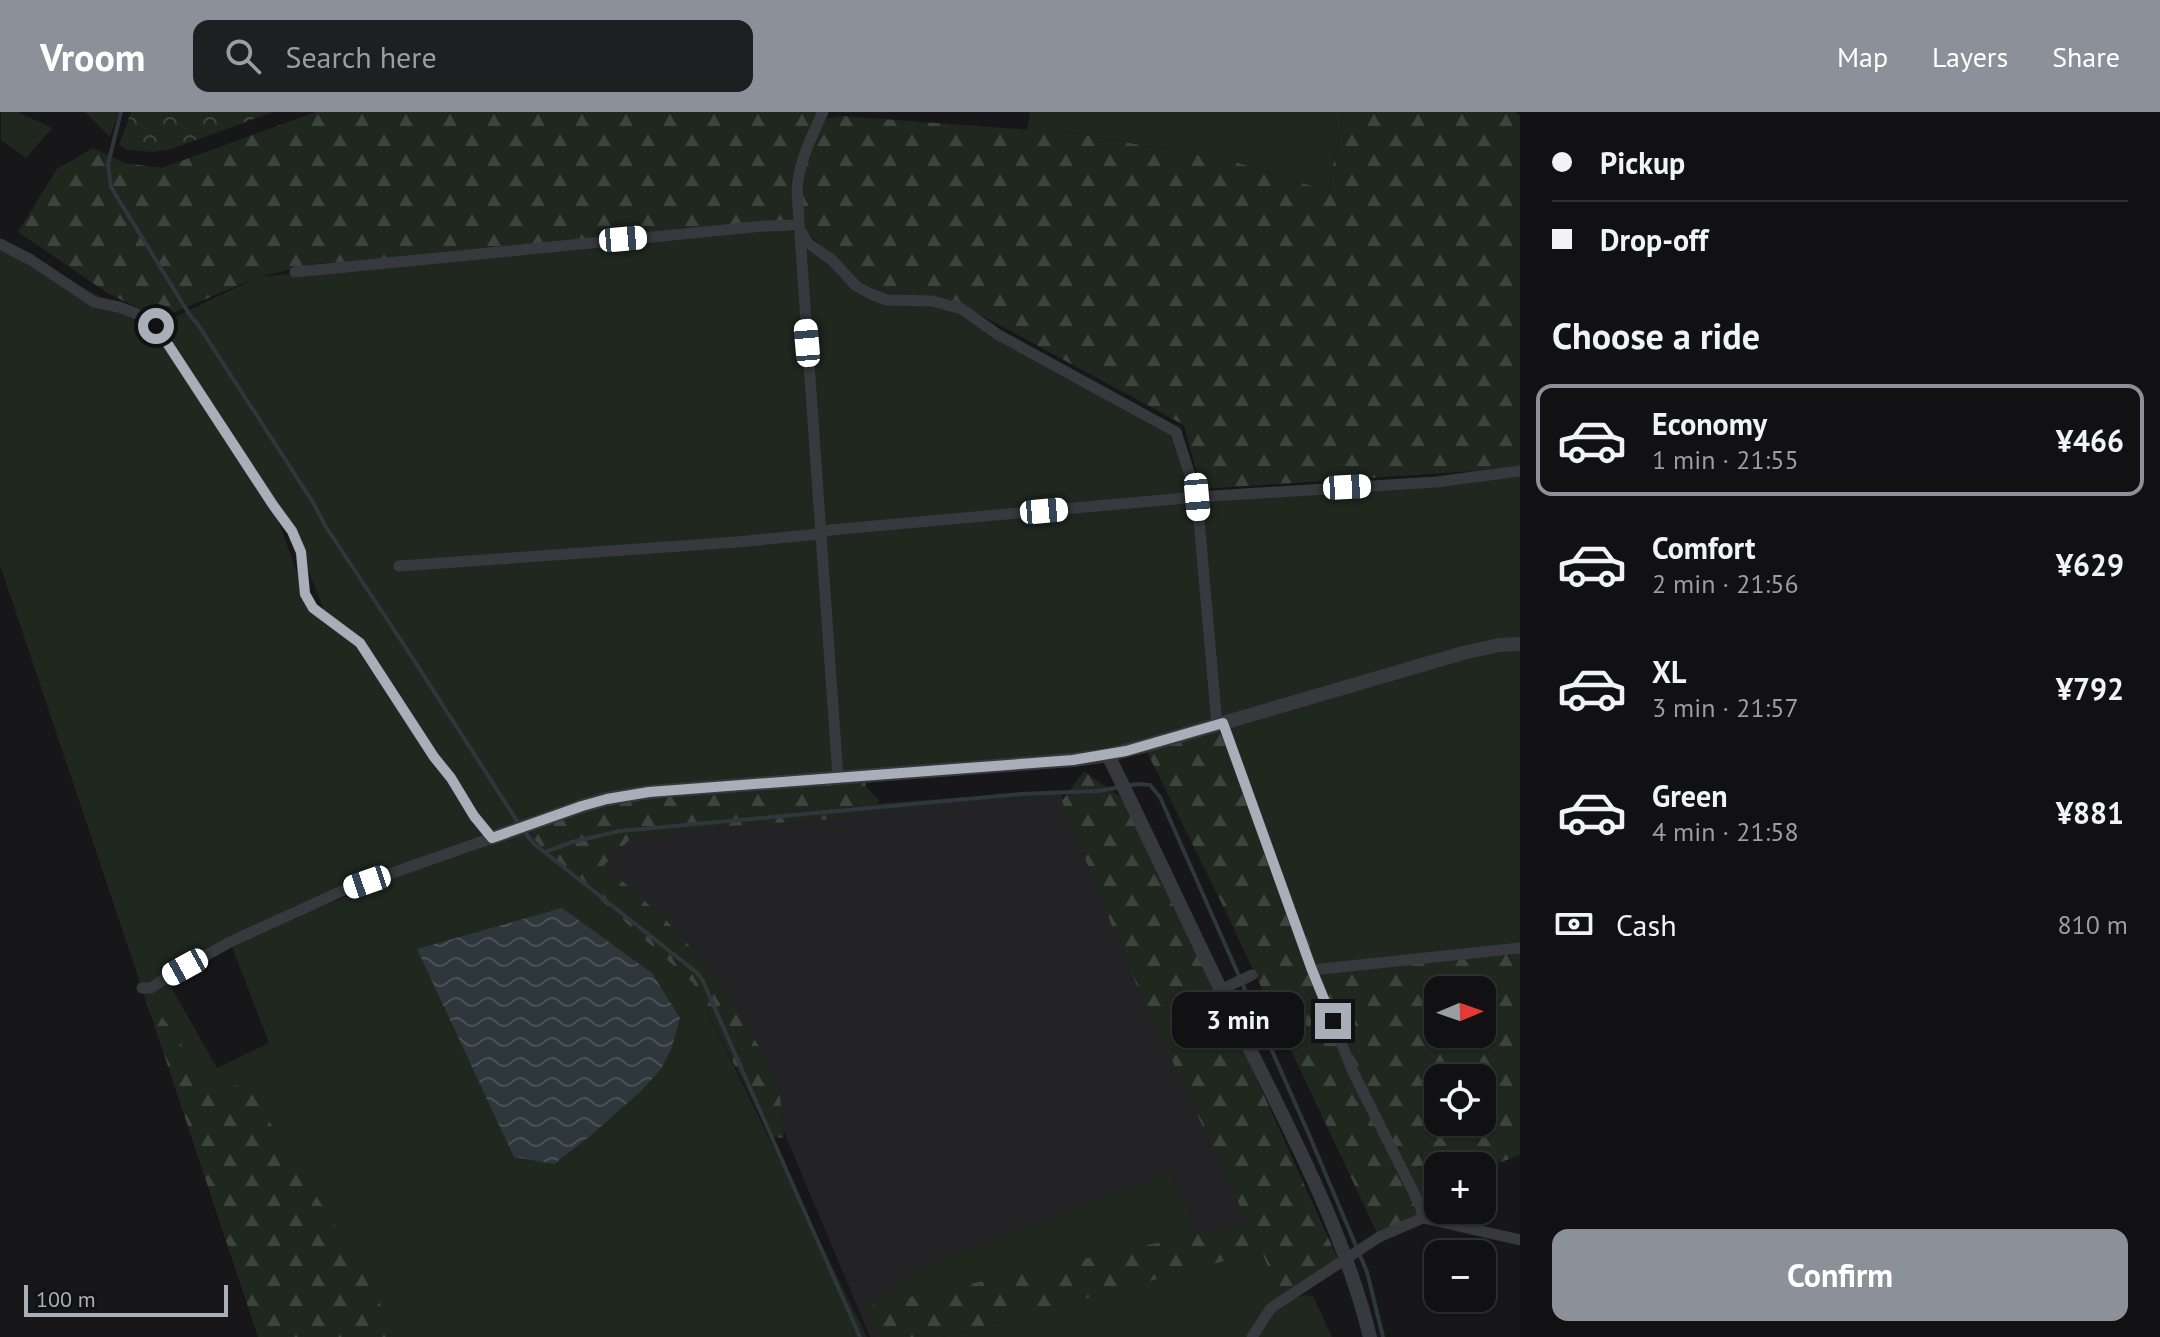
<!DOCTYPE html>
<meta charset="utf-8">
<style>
:root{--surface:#111113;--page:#1e1f21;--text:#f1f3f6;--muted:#9c9da0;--line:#303133;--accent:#8c9099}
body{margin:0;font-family:"PT Sans",sans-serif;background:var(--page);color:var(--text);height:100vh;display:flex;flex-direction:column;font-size:30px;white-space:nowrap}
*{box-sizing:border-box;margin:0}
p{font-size:26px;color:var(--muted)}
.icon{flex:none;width:44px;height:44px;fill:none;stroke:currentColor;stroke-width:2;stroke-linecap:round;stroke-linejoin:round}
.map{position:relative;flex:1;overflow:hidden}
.details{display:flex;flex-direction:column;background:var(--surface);width:640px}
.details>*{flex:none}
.banner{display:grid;align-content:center;height:176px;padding:0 32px;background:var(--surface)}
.needle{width:52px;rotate:88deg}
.buttons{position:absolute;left:1424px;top:864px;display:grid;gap:16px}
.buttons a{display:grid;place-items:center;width:72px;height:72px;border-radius:16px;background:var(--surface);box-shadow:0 2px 6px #0004,0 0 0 2px var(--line);font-size:40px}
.scale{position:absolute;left:24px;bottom:20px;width:204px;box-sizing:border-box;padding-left:8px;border:4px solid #a9afb8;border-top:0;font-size:22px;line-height:28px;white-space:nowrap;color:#a9afb8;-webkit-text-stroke:6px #121214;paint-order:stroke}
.end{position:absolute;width:36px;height:36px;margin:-18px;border:10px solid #a9afb8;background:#111;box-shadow:0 0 0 4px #111}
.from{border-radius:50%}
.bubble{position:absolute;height:56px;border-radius:16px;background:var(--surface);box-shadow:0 2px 6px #0004,0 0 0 2px var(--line);font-size:26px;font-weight:600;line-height:56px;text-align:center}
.car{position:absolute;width:24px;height:48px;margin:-24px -12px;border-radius:10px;box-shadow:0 0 6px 2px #0007;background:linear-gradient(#fff 24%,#345 0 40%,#fff 0 76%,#345 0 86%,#fff 0)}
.banner b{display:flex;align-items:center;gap:28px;height:76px;font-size:30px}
.banner b+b{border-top:2px solid var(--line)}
.banner i{width:20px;height:20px;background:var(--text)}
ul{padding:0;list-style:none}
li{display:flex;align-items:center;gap:24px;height:112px;margin:0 16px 12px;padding:0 16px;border:4px solid transparent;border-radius:16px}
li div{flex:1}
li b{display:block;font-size:30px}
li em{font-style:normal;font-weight:600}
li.selected{border-color:var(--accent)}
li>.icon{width:72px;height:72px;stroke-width:1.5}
h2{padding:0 32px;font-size:36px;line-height:96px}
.pay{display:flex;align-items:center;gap:20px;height:88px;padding:0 32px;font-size:30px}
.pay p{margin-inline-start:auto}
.button{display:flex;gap:16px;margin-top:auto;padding:16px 32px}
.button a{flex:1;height:92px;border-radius:16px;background:var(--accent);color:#fff;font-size:32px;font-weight:600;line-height:92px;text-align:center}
header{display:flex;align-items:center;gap:48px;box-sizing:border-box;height:112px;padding:0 40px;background:var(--accent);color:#fff}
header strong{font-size:38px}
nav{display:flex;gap:44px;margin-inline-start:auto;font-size:28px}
.search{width:560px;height:72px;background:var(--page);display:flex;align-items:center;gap:20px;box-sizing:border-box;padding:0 28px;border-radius:16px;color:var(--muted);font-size:30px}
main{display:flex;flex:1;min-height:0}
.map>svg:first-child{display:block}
.built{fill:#232326}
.grass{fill:#1f271f;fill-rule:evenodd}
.forest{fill:url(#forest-firs);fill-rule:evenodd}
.park{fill:url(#park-crowns)}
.water{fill:url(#water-waves)}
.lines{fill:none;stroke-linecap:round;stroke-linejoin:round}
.stream{stroke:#2d373c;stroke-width:4}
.minor{stroke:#38393e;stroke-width:11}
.tertiary{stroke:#38393e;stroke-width:14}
.route{stroke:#a9afb8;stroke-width:10}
</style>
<header>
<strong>Vroom</strong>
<div class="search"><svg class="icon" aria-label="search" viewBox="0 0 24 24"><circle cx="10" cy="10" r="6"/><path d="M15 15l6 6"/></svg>Search here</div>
<nav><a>Map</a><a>Layers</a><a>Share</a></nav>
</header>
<main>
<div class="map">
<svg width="1520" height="1225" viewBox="0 0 1520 1225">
<defs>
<pattern id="forest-firs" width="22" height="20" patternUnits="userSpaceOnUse" patternTransform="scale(2)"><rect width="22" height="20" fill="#1f271f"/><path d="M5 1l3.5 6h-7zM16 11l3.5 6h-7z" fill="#3d443d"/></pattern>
<pattern id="park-crowns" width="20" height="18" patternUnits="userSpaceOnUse" patternTransform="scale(2)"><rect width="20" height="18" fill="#1f271f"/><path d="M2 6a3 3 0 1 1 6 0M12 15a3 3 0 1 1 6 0" fill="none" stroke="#3d443d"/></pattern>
<pattern id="water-waves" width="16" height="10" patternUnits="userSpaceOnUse" patternTransform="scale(2)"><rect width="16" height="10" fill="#2d373c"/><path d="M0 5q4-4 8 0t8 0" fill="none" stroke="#495156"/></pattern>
</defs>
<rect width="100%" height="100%" fill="#171719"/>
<!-- built -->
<path class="built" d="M1059,678l209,463 -340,84h-58l-145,-346 -171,-146 130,-27z"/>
<!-- grass -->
<path class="grass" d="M1,0h17l34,16 -26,30 -25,-18z
M85,0h34l-9,25z
M1030,0h314l-16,79 -96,-30 -160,-28 -45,-3z
M765,114l33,7 89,61 75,15 214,123 21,65 323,-27v478l-208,22 -95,-245 -109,30 -482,41 -99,31 166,156 174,354h-608l-259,-772v-321l156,82 102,-49zM276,403l25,37 23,58 -19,-16zM472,735l-213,84 130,-58zM231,832l38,99 -52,25 -51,-90z
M1171,1059l27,70 -333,66 61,-42z
M1264,1138l20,50 -7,6 26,-11 10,1 19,41h-390z"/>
<!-- forest -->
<path class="forest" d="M316,0h507l-3,8 22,-4 230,17 160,28 96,30 16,-79h171l5,4v352l-319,21 -17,-64 -229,-124 -56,-1 -12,-6 -31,-8 -39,-45 -20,-16 -482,39 -57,13 -97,41 -52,-24 -91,-62 39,-63 36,-21 32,15 37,5z
M1217,613l103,243 200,-19v206l-38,14v-3h-44v38l-15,14 -44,19 -152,-323 -83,-168zM1438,878h44v44h-44zM1438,966h44v44h-44z
M1084,659l50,36 206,457 -56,36 -23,-49 -319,86h-64l-13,-30 383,-84 -119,-255 -67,-167z
M864,664l2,11 14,14 -20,16 -146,10 -83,11 -27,27 63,56 48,53 46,76 18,38 5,50 -13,-1 -78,-154 -173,-156 87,-28z
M142,876l71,102 32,-7 92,146 62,108h-141z"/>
<!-- park -->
<path class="park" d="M131,0h142l-102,37 -18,3 -24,-2 -10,-5z"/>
<!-- water -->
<path class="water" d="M562,796l90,65 28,45 -8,29 -11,22 -21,23 -50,44 -36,28 -40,-7 -97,-208z"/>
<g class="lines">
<!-- stream -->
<path class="stream" d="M121,0l-13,52 3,23 80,130 6,6 117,181 12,23 82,124 111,173
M524,719l9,12 163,129 6,7 158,358
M545,740l27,-10 48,-11 401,-37 77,-3 40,-7 12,1 10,12 147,333 60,142 16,65"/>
<!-- minor -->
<path class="minor" d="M823,0c-12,26 -25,51 -26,80l41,586
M797,113l11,18 24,17 24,26 15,8 16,6 45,1 30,8 35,25 179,98 21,65 20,228
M0,132l31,16 63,42 25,5 26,10 11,9 117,179 19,26 9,21 4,42 8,14 47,35 74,114 17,21 23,38 18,22 -148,52 -114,52 -64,36 -15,10h-9
M295,160l470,-46 32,-1
M399,454l338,-24 83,-8 10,-4 367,-33 239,-15 84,-11
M1223,611l89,247 41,102 67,133 3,13
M1312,858l208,-22
M1220,878l32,-15
M1252,1225l19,-29 108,-71 44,-19 97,22"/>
<!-- tertiary -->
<path class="tertiary" d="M1108,643c45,91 87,183 132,274 49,100 103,199 130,308
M492,726l90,-32 25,-7 42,-7 424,-32 35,-5 36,-9 319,-93 36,-8 21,-1"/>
</g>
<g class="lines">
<!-- route -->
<path class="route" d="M156,214l117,179 19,26 9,21 4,42 8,14 47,35 74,114 17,21 23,38 18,22 90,-32 25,-7 42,-7 424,-32 53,-9 97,-28 89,247 21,51"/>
</g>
</svg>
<div class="buttons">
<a><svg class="needle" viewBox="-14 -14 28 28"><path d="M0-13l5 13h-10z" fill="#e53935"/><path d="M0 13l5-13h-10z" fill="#9c9da0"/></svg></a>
<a><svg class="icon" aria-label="locate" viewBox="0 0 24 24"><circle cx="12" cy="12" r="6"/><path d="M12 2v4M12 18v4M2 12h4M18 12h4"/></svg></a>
<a>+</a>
<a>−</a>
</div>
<div class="scale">100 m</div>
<i class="end from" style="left:156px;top:214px"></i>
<i class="end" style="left:1333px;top:909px"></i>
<div class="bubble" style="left:1172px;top:880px;width:132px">3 min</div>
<i class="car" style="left:623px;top:127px;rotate:85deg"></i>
<i class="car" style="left:807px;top:231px;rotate:355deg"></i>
<i class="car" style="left:1347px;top:375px;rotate:87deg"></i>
<i class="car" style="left:1197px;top:385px;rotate:175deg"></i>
<i class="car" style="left:1044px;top:399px;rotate:85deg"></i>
<i class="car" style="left:367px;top:770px;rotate:251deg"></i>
<i class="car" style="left:185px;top:855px;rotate:241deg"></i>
</div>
<section class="details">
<div class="banner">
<b><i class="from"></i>Pickup</b>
<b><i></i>Drop-off</b>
</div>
<h2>Choose a ride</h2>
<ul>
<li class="selected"><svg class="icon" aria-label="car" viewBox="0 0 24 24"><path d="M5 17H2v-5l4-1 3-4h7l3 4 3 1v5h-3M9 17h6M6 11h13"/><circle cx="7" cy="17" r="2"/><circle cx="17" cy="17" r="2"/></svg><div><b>Economy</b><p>1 min · 21:55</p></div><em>¥466</em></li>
<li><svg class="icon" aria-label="car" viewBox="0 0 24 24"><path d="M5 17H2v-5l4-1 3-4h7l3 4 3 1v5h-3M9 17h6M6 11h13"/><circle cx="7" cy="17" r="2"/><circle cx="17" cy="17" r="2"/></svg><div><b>Comfort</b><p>2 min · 21:56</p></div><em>¥629</em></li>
<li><svg class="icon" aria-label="car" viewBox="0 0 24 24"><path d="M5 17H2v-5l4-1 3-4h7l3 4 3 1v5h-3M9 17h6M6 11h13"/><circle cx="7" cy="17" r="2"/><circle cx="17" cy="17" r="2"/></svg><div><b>XL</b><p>3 min · 21:57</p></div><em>¥792</em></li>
<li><svg class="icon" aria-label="car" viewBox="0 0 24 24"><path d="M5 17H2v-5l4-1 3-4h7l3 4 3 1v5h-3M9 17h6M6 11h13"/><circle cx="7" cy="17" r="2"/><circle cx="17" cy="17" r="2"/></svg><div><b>Green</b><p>4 min · 21:58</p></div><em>¥881</em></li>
</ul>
<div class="pay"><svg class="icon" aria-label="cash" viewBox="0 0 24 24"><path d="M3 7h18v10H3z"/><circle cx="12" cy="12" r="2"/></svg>Cash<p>810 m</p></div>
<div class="button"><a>Confirm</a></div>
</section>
</main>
